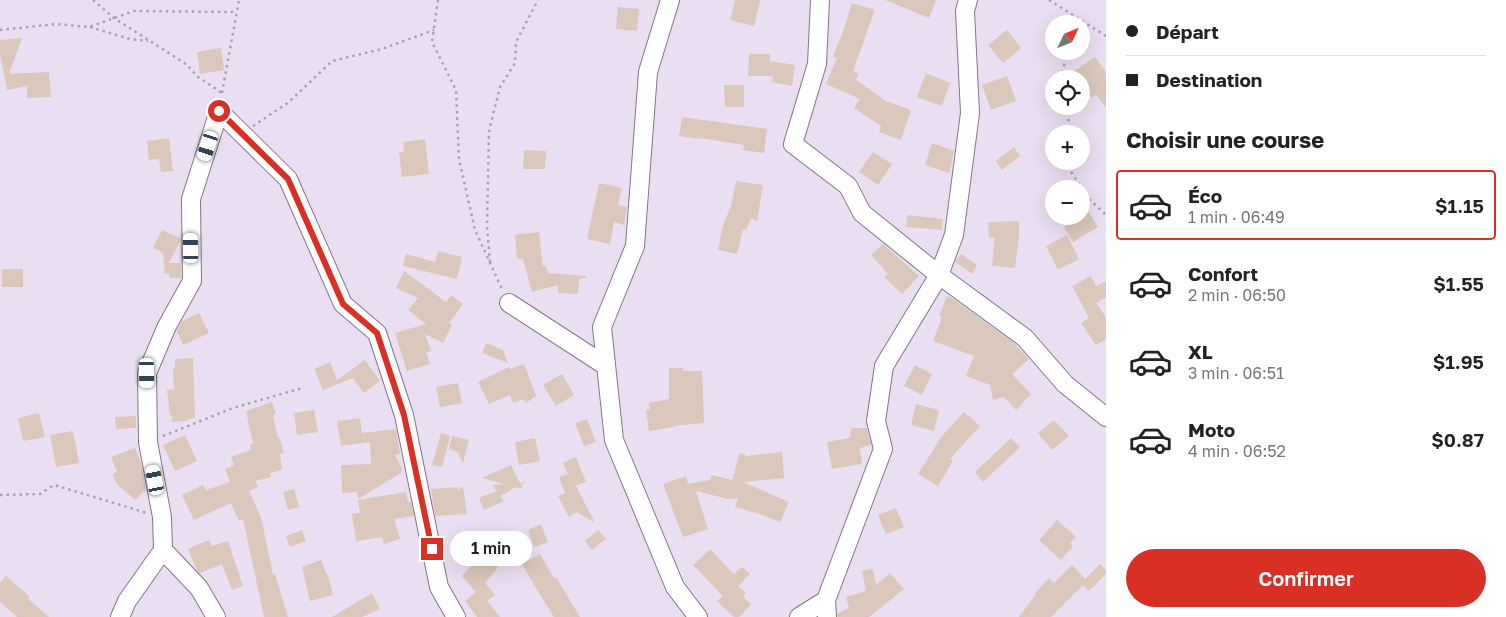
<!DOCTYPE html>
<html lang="fr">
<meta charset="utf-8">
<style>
:root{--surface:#fff;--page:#f6f6f6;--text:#222;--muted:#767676;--line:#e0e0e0;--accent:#d93025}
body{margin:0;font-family:"Golos Text",sans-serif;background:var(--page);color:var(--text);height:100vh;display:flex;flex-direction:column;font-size:19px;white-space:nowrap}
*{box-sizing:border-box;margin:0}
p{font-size:16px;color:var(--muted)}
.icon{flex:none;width:28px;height:28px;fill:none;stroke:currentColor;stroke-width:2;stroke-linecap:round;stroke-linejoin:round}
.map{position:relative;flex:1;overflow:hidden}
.details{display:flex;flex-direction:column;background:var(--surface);width:400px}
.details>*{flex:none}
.top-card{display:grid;align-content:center;height:110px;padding:0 20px;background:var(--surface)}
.needle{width:32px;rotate:47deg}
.fabs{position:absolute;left:1045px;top:15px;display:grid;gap:10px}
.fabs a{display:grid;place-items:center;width:45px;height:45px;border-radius:50%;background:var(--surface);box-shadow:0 5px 20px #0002;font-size:25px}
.end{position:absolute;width:22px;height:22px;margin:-11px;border:6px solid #d93025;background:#fff;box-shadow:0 0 0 2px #fff}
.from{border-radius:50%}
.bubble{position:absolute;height:35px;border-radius:18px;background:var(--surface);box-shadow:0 5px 20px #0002;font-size:16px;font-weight:600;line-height:35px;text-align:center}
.car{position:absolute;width:15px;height:30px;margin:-15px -8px;border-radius:6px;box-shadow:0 0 4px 1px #0007;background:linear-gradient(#fff 24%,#345 0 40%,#fff 0 76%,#345 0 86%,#fff 0)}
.top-card b{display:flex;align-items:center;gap:18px;height:48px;font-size:19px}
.top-card b+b{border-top:1px solid var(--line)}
.top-card i{width:12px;height:12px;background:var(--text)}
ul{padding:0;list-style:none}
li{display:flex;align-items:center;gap:15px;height:70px;margin:0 10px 8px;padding:0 10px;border:2px solid transparent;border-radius:5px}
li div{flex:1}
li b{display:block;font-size:19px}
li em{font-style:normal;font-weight:600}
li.active{border-color:var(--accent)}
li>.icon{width:45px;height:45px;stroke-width:1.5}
h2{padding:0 20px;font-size:22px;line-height:60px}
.primary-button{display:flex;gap:10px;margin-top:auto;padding:10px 20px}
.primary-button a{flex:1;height:58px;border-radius:30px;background:var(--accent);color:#fff;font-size:20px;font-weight:600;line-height:58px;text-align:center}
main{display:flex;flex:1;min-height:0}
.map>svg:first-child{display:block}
.building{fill:#dbc7bb}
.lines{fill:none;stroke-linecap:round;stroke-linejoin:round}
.minor-casing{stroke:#807687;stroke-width:20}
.path{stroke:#a89faf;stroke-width:2.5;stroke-dasharray:2.5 4;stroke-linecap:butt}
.minor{stroke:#fff;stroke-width:18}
.route{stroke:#d93025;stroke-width:6}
</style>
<main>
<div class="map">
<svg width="1106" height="617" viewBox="0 0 1106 617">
<rect width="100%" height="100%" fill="#eadff2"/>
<!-- building -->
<path class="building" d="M735,0h25l-6,26 -24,-6z
M885,0h51l-7,18z
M852,3l23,7 -22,61 6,3 -3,6 30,21 25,9 -10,30 -22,-8 2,-6 -27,-18 6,-9 -34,-15 11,-26 -4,-1 7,-19h1z
M618,7l21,2 -2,22 -21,-2z
M1007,30l14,18 -18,15 -15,-18z
M22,38l-13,36 40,-2 2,25 -24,1v-12l-20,4 -7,-36v-14z
M221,48l3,22 -24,4 -3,-22z
M749,54h21v7l25,4 -3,21 -20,-4 1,-6h-25z
M1095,57l11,15v36l-10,-14 -4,4 -11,-15v-4h-3l-5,-7z
M926,73l24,10 -8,23 -25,-9z
M1007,76l9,25 -25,9 -9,-25z
M724,85h20v22h-19z
M682,117l85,12 -3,24 -21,-3 1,-5 -44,-7v1l-21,-3z
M169,138l4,33 -12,1 -2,-13 -10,1 -2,-19z
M425,139l4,35 -27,3 -3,-25h5l-1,-10z
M932,143l22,8 -5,22 -24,-8z
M1014,147l6,9 -18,14 -6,-9z
M524,150l22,1 -1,18h-22z
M873,152l19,12 -14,21 -19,-13z
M736,181l27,4 -6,36 -6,-3 -5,12 -3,-1 -6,25 -19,-4 5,-25 8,-19z
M599,183l23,5 -4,17 9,2 -3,18 -10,-3 -4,22 -23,-5z
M1089,212l9,15 -25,15 -9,-15z
M907,215l36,4 -1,11 -36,-3z
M1019,221v16l-4,31 -23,-2 3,-29 -6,1 -1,-16z
M162,230l19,9 -12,24h12v15h-11l-1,-5 -4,1 -2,-21 -10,-5z
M539,232l4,34 3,-1 2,8 38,3v2l-7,1 -1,15 -20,-1v-8l-26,7 -9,-33h-6l-2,-24z
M1067,235l12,24 -21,11 -12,-24z
M883,244l36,32 -17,18 -18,-17 4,-3 -17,-19z
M438,251l24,6 -5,22 -54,-13 3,-12 29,8z
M961,254l16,11 -5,9 -17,-12z
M2,269h21v18h-21z
M404,271l42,31 5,-7 12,9 -14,19 3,2 -9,18 -18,-9 6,17 -5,1 4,12 -23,7 -12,-38 31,-9 -18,-14 10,-12 -22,-10z
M1091,276l5,10 10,-5v16l-10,6 10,14v22l-10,6 -15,-22 8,-5 -17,-32z
M947,296l8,4 59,43 15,16 -17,15 19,20 -15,16 -12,-13 -11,3 -3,-15 -24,-9 8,-20 -41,-15 9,-24 -3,-1z
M199,313l10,20 -26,12 -6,-14 5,-10z
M486,343l17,7 5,13 -26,-10z
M193,358l2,60 -7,1v2l-16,1v-7h-2l-3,-25 7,-1 -1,-21 2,1v-10z
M365,360l15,21 -16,12 -11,-15 -30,12 -9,-21 16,-7 7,18z
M524,364l12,32 -10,7 -3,-4 -10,4 -3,-8 -21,9 -11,-22 31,-15 1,2z
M915,365l17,9 -10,21 -18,-9z
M669,368h14v3h19l2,52 -31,3 1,1 -25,4 -3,-21 4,-1 -1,-6 20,-4z
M562,374l12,21 -18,11 -13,-21z
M458,383l4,20 -22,4 -4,-20z
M272,402l4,12 -3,1 5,24h2l4,14 -4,1 2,16 -12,3 1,4 -16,4 3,6 -9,4 12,26 12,58 2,-1 13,43h-24l-21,-98 -4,2 -8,-18 -37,17 -12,-25 21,-10 3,5 24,-8 -5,-13 9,-4 -3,-8 20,-7 -1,-5 3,-1 -7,-33z
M916,404l23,6 -5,21 -23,-6z
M314,410l4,22 -21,3 -3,-22z
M964,412l16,14 -30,33 3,2 -15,25 -20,-12 24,-38z
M39,413l6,24 -22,4 -5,-23z
M136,416v12l-20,1 -1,-12z
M360,418l2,15 34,-4 4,25 -5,1 7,14 -1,4 -43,26 -1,-7 -15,1 -1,-28 30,-1 -1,-22 -29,4 -4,-25z
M587,419l9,23 -12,4 -9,-23z
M1054,420l15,16 -17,14 -14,-17z
M851,428h16l4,17 -11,3 2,16 -30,5 -5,-27 23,-4z
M73,431l6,32 -23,4 -6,-32z
M441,433l9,3 -8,31 -10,-2z
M185,435l12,26 -22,10 -12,-26z
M452,436l17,4 -6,23 -5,-11 -9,-3z
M535,438l5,23 -21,4 -4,-23z
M1011,438l9,9 -37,35 -8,-10z
M135,448l7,18 4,23 -11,11 -19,-17 -3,-9 4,-2 -6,-15z
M782,452l2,26 -41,4 46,20 -9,20 -17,-7 -28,-8 3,-9 -10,1 -32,-8 12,38 -25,8 -20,-53 23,-8 2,8 22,-4 2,-5 20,5 8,-27 7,3z
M576,457l10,25 -10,4 19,37 -18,-11 -8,5 -11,-21 7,-3 -6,-16 9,-3 -5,-11z
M511,465l9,18 6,-1 -5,3 2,4 -7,-2 -16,9 4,5 -20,9 -5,-12 17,-7 -3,-6 11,-1 -22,-6z
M459,487l-2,3 6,-3 4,27 -32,2 -4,-27z
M294,489l5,18 -11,3 -5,-18z
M406,492l2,10h3l3,14 -20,3 6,20 -16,5 -2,-7 -26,4 -4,-27 8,-1 -2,-13z
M896,508l8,19 -18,7 -8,-19z
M1057,520l19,17 -6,6 3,3 -12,14 -22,-20z
M541,524l7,18 -14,5 -6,-17z
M302,530l4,11 -16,6 -4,-11z
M598,530l8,9 -14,11 -7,-9z
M209,540l3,6 16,-5 15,45 -11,4 -10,-26 -22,9 -2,-1 -10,-23z
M710,549l24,25 8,-7 8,7 -12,12 8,7 -3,3 8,9 -12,12h-5l-17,-16 6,-5 -30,-31z
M484,552l16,13 -15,18 10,12 -8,6 13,16h-23l-12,-16 11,-9 -14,-16z
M540,554l14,24 2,-1 24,40h-26l-20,-32 -12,-21z
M321,560l6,15h1l5,20 -23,6 -8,-34z
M1100,564l6,6v4l-17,17 -6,-6 -32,32h-32l17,-23 -1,-1 14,-15 5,5 18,-18 13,14z
M873,569l3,16 14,-12 14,16 -35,28h-31l-1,-3 12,-6 -3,-11 20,-6 -4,-20z
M6,576l24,21 -2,2 21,18h-32l-17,-15v-19z
M372,593l8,16 -18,8h-30z"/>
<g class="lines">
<!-- minor casing -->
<g class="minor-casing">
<path id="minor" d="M670,0l-22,72 -13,174 -33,81 12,113 61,147 23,30
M820,0l-3,64 -24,80 55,42 14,27 77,62 86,63 40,46 41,33
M509,303l97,63
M163,550l36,38 17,29
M120,617l7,-16 36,-51 -1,-33 -14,-75 -1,-69 20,-47 25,-45 -1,-82 28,-88 69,68 55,125 34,29 27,82 35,172 17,30
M799,617l27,-17
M827,617l-1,-17 57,-151 -7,-28 8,-55 55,-91 15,-40 16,-122 -5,-102 3,-11"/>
</g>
<!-- path -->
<path class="path" d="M93,0l21,18 72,46 12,13 24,16
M438,0l-6,42 24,48 3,69 16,71 27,59
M1049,0l57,36
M1073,24l1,-8
M90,27l40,12 18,2
M0,30l56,-6 33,3 45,-16 102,1
M1064,79l-1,-9 4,-19
M222,93l17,-93
M1067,106l2,19 -1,9
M253,126l36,-24 43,-41 50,-12 52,-19
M1064,161l24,37 18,17
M490,262l-3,-35 2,-96 11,-44 15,-24 1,-21 22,-42
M163,436l70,-28 69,-20
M0,495l40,-1 14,-9 93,28"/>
<!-- minor -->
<use href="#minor" class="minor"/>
</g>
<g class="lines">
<!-- route -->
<path class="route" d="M219,111l69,68 55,125 34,29 27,82 28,134"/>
</g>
</svg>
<div class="fabs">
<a><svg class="needle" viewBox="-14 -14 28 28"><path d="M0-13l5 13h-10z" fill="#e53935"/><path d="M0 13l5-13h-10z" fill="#767676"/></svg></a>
<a><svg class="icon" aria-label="locate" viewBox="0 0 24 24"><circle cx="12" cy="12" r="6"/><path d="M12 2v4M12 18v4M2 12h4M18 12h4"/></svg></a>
<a>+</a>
<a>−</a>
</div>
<i class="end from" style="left:219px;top:111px"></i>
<i class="end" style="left:432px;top:549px"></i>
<div class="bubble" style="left:450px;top:531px;width:82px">1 min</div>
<i class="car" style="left:208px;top:146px;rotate:198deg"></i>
<i class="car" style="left:191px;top:248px;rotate:359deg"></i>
<i class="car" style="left:147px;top:373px;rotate:179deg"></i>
<i class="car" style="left:155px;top:480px;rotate:349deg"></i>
</div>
<section class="details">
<div class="top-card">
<b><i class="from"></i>Départ</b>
<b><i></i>Destination</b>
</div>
<h2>Choisir une course</h2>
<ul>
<li class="active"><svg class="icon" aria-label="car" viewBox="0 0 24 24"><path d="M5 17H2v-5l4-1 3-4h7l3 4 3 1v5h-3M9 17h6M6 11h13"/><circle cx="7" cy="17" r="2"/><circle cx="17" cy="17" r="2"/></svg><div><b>Éco</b><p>1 min · 06:49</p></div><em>$1.15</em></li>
<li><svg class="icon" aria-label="car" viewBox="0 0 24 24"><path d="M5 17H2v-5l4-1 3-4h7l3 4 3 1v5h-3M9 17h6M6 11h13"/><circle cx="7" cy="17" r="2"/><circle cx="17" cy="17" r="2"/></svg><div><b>Confort</b><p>2 min · 06:50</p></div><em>$1.55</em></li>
<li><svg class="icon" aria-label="car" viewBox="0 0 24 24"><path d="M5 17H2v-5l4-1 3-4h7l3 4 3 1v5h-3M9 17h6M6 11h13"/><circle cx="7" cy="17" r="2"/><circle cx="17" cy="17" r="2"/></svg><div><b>XL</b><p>3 min · 06:51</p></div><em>$1.95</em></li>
<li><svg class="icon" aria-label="car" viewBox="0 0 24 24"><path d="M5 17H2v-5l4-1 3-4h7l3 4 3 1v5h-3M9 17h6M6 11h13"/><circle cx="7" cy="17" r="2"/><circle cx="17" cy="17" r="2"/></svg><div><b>Moto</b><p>4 min · 06:52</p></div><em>$0.87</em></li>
</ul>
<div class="primary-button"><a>Confirmer</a></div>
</section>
</main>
